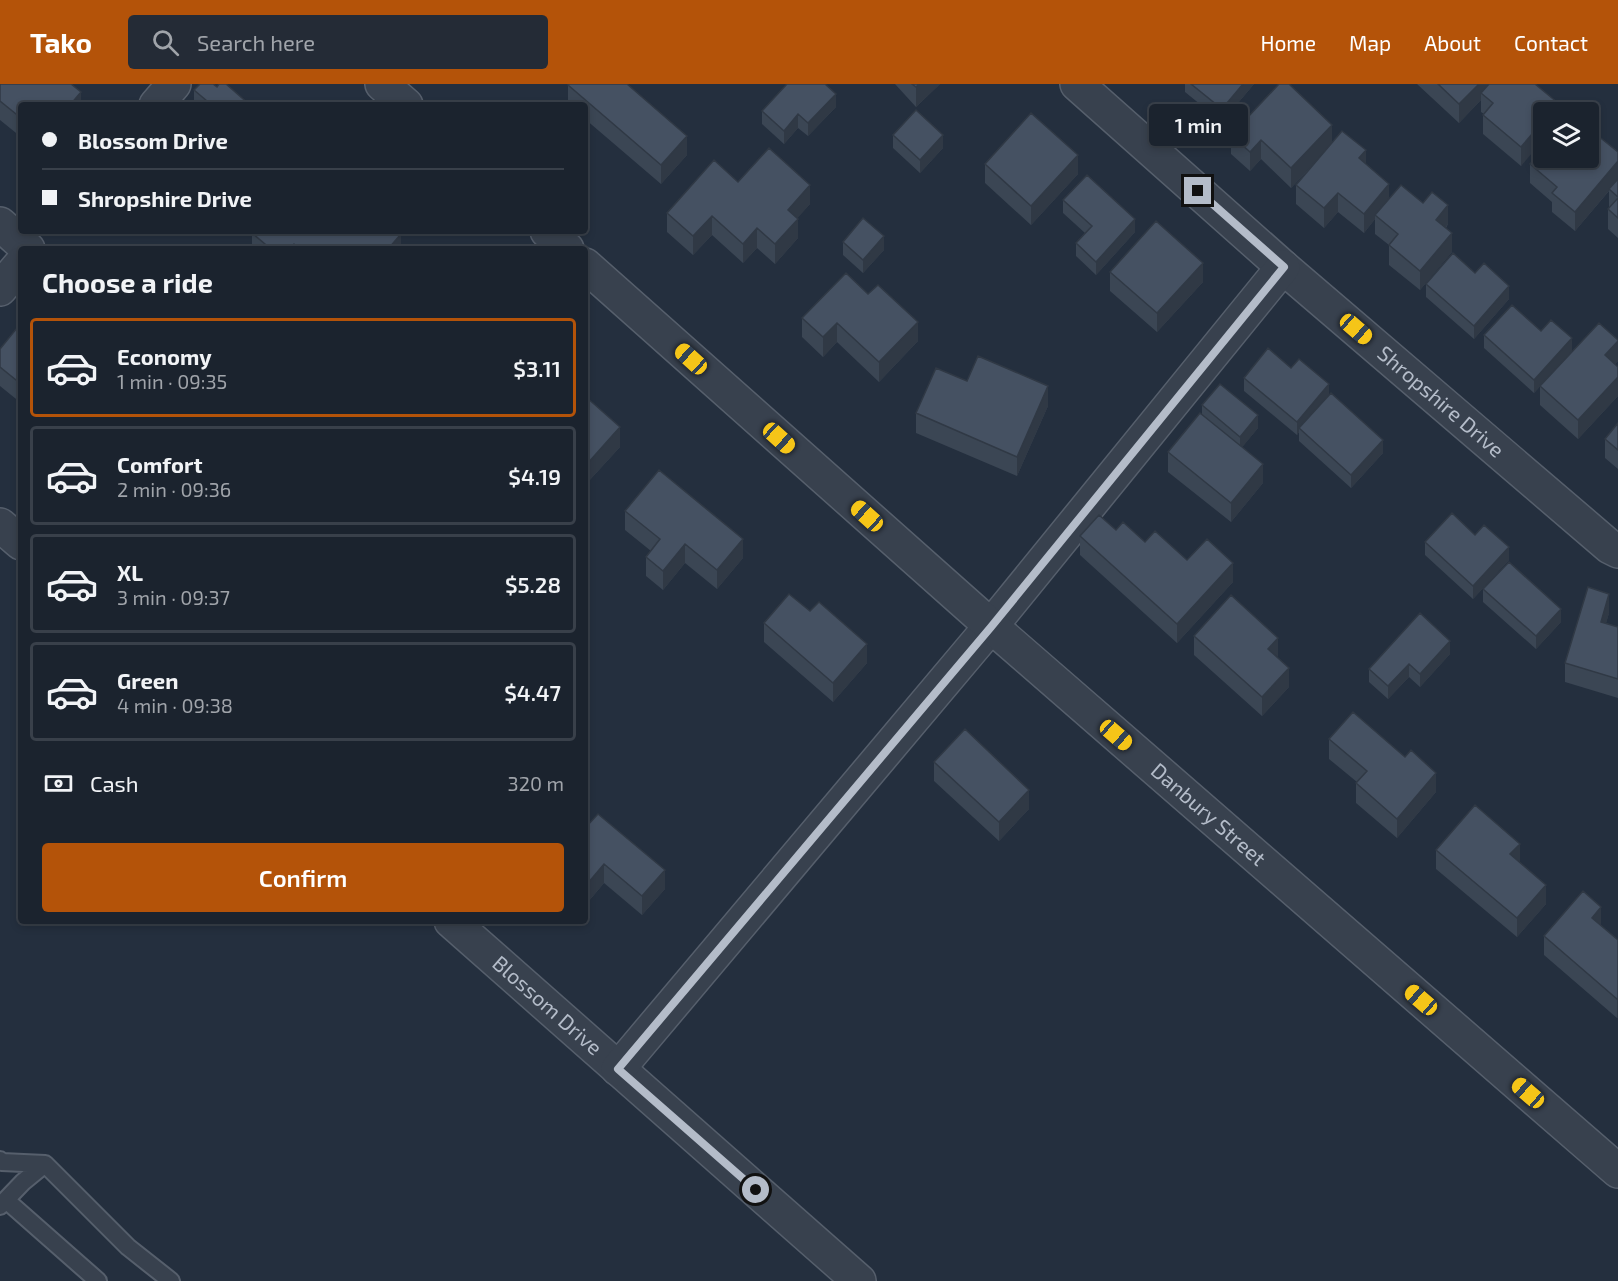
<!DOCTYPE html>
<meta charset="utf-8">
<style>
:root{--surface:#1b232e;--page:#242b36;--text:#f1f3f6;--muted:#a0a4aa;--line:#39404a;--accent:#b45309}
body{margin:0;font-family:"Exo 2",sans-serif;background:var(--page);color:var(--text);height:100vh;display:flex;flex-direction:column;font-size:22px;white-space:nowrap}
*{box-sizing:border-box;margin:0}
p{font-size:20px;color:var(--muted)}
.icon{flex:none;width:33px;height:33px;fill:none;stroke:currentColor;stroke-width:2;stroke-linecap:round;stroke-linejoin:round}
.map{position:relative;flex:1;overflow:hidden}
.sheet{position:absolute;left:18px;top:162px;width:570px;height:678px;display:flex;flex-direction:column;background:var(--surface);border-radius:6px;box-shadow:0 3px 9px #0003,0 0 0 2px var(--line)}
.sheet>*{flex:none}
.hud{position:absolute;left:18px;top:18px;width:570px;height:132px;border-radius:6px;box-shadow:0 3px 9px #0003,0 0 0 2px var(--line);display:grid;align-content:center;height:132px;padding:0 24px;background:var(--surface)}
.controls{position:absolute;left:1533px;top:18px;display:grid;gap:12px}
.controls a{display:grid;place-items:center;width:66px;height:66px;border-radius:6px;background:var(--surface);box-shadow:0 3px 9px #0003,0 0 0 2px var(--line);font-size:30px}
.end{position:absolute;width:27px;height:27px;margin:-14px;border:8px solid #b4bcc9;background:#111;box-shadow:0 0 0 3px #111}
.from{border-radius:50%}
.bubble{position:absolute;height:42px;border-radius:6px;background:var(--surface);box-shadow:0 3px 9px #0003,0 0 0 2px var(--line);font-size:20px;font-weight:600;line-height:42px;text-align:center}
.car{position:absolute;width:18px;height:36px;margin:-18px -9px;border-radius:8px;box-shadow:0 0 4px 2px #0007;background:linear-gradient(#f5c518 24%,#345 0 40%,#f5c518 0 76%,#345 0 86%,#f5c518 0)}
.hud b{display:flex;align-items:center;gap:21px;height:57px;font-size:22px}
.hud b+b{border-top:2px solid var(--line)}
.hud i{width:15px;height:15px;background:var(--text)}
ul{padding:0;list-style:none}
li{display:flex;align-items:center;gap:18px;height:99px;margin:0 12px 9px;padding:0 12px;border:3px solid var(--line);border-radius:6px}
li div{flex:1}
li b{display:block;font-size:22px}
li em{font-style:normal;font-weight:600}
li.selected{border-color:var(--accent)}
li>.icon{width:54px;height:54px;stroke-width:1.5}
h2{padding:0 24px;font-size:27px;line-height:72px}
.pay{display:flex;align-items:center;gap:15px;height:66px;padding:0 24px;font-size:22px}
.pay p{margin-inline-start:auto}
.button{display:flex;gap:12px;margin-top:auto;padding:12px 24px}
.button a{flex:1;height:69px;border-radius:6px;background:var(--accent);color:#fff;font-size:24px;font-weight:600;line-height:69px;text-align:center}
header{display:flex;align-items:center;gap:36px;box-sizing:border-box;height:84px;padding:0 30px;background:var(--accent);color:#fff}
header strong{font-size:28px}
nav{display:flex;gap:33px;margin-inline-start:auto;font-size:21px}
.search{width:420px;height:54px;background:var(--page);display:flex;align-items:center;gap:15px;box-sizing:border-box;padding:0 21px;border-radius:6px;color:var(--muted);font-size:22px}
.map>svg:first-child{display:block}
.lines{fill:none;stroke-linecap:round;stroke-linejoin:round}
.service-casing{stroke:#565f6c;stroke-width:20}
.minor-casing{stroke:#565f6c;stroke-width:36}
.tertiary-casing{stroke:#565f6c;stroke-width:36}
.service{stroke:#38414e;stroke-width:16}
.minor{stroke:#38414e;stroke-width:33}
.tertiary{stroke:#38414e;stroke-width:33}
.wall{fill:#3b4654}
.shaded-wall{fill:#303945}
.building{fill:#455162;stroke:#303945;stroke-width:1.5}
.route{stroke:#b4bcc9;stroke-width:8}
.labels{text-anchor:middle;stroke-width:4.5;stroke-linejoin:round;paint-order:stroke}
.street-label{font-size:21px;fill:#b4bcc9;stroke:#1d2633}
</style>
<header>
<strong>Tako</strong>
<div class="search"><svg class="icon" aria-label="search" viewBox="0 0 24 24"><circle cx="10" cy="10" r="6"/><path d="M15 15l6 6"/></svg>Search here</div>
<nav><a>Home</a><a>Map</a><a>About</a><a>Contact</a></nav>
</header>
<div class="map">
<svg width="1618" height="1197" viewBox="0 0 1618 1197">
<rect width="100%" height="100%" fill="#242f3e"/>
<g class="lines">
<!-- service casing -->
<g class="service-casing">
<path id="service" d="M0,1076l2,2 43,2
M6,1116l92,81
M0,1122l23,-24 22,-18 83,83 43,34"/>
</g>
<!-- minor casing -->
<g class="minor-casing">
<g id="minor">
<path id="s1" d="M1077,0l206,183 327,280 8,4"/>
<path d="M156,21l18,-21"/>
<path d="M0,140l28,25"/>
<path d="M0,205l21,-25"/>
<path d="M0,441l21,18"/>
<path id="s2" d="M451,837l408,360"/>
<path d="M618,985l373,-443 292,-359"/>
</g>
</g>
<!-- tertiary casing -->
<g class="tertiary-casing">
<g id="tertiary">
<path d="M382,0l24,21"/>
<path d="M547,147l20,18"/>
<path id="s3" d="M585,181l406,361 627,545"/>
</g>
</g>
<!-- service -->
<use href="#service" class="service"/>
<!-- minor -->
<use href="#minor" class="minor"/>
<!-- tertiary -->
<use href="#tertiary" class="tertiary"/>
</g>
<!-- wall -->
<path class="wall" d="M0,0l81,21h-60v32l-21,-17z
M895,0h45l-24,23z
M1185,0h69l-32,38 -37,-30z
M1417,0h118l23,28 -37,54 -38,-32v-19l1,-1 -3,-2v-12l-22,23z
M568,1l119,70 -26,29 -76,-65v-14l-17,-1z
M217,3l33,18h-56v-15z
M836,23l-28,29 -10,-8 -14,16 -22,-20v-13z
M893,51l50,13 -23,25 -27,-25z
M1231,51l101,7 34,22 23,35 59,25 -2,4 6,24 -32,38 -31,-25v-20l-14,-11v-15l-11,14 -26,-21 -14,16 -28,-24v-19l19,-22 -24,25 -30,-29 -11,12 -19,-17z
M1618,68v86l-10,-9v-20l1,-1v-17l-34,40 -23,-19v-10l-22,-19v-19z
M985,80l93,10 -47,51 -46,-42z
M738,98l72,22 -13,14 1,20 -23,26 -18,-16 -14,15 -31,-28 -19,20 -26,-23v-19z
M1063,116l72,32 -39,43 -20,-19v-13l9,-10 -22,-20z
M252,149l149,16h-149z
M843,158l41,8 -21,23 -20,-18z
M1110,188l93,10 -46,50 -47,-41z
M1475,189l34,26 -35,40 -48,-42v-13z
M868,210l50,47 -39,41 -42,-40 -14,15 -21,-20v-19z
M21,239v80l-21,-17v-37z
M1541,247l31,20 -38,42 -50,-45v-13z
M1618,256v21l-3,3 3,3v29l-40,43 -38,-34v-19z
M1291,284l38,27 54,58 -32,35 -52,-47v-9l-2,3 -53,-44v-13z
M585,312l35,51 -33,36 -2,-2z
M1202,321l56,23 -16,19 21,36 -32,39 -63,-50v-20l34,-37z
M1048,322l-31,70 -101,-43v-20z
M1618,339v46l-13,-11v-19z
M625,427l118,47 -26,31 -32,-26 -22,27 -17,-14v-19l5,-6 -26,-21z
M1116,446l71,30 46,22 -56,61 -97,-88v-19z
M1475,451l34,25 -36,39 -48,-44v-13z
M1483,505l78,33 -25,27 -53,-47z
M1609,529l-3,10 12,4v71l-53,-16v-19z
M764,539l103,40 -34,39 -69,-60z
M1194,552l83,21 12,30 -27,29 -68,-61z
M1450,570l-30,33 -11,-10 -21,22 -19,-17v-13z
M1329,655l107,53 -39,46 -41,-35v-20l1,-1 -28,-23z
M934,678l95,47 -30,32 -65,-60z
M585,740l80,65 -23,26 -38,-32 -16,19 -3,-2z
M1436,766l110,54 -29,33 -81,-68z
M1601,842l17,14 -1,78 -73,-63v-19z"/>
<!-- shaded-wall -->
<path class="shaded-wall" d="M919,0h21l-24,23v-20z
M1243,0h11l-32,38v-13z
M1479,0h18l-16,9v7l-22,23v-19z
M81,8v13h-11z
M836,10v13l-28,29v-13z
M1558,19v9h-8z
M798,30v14l-14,16v-13z
M1544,36v19l-23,27v-19z
M1332,41v19l-41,44v-20z
M943,51v13l-23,25v-13z
M687,52v19l-26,29v-19z
M1261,56v19l-11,12v-19z
M1366,66v19l-7,-11z
M1078,71v19l-47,51v-19z
M1618,77v19l-43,51v-19z
M1389,100v19l-14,12v4l-11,14v-19z
M810,101v19l-22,25v-19z
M1338,109v19l-14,16v-20z
M1448,121v19l-12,15v-19z
M712,132v19l-19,20v-19z
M798,135v19l-23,26v-20z
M1135,135v13l-39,43v-13z
M757,144v20l-14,15v-19z
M1452,149v19l-32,38v-19z
M401,150v15h-13z
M884,152v14l-21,23v-13z
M1203,179v19l-46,50v-19z
M1509,202v13l-35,40v-13z
M918,238v19l-39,41v-20z
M837,239v19l-14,15v-20z
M1572,254v13l-38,42v-13z
M1618,257v20l-13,13v-19z
M1618,293v19l-40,43v-19z
M1329,300v13l-30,31v4l-2,3v-13z
M1048,302v20l-31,70v-19z
M1258,331v13l-18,22v-13z
M620,343v20l-33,36v-19z
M1383,356v13l-32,35v-13z
M1263,380v19l-32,39v-19z
M743,455v19l-26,31v-19z
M685,460v19l-22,27v-19z
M1509,463v13l-36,39v-13z
M1233,479v19l-56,61v-19z
M1609,510v19l-8,28v-19z
M1561,525v13l-25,27v-13z
M1278,554v19l-10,-8z
M1450,557v13l-30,33v-13z
M867,560v19l-34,39v-19z
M1409,580v13l-21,22v-13z
M1289,584v19l-27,29v-19z
M1436,689v19l-39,46v-19z
M1029,706v19l-30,32v-19z
M1520,760v19l-10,-9z
M604,780v19l-16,19v-19z
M665,786v19l-23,26v-19z
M1546,801v19l-29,33v-19z
M1601,823v20l-9,-9z
M1618,914v20h-1v-19z"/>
<!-- building -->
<path class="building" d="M0,0h71l10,8 -11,13h-49v13l-21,-17z
M200,0h13l4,3 2,-3h7l24,21h-47l4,-4 -13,-11z
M569,0h58l60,52 -26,29 -93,-80z
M787,0h38l11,10 -28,29 -10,-9 -14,17 -22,-20z
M912,0h7l-3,3z
M1191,0h52l-21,25z
M1279,0h10l43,41 -41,43 -30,-28 -11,12 -19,-17z
M1438,0h41l-20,20z
M1489,0h46l23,19 -8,9h-6v8l-23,27 -38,-32 10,-12 -12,-10z
M916,26l27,25 -23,25 -27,-25z
M1031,29l47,42 -47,51 -46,-42z
M1342,47l24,19 -7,8 30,26 -25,30 -26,-21 -14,15 -28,-23z
M1592,47l26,21v9l-43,51 -23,-19 5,-6 -27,-23 14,-16v10h44v-23z
M769,64l41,37 -22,25 10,9 -23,25 -18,-16 -14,16 -31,-28 -19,20 -26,-23 47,-53 24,22z
M1087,91l48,44 -39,43 -20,-19 16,-17 -29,-26z
M1618,95v18l-9,-8z
M1401,101l22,18 9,-11 16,13 -12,15 16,13 -32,38 -31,-26 9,-11 -23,-19z
M1618,114v20l-10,-9z
M863,134l21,18 -21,24 -20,-18z
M1156,137l47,42 -46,50 -47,-41z
M253,147h145l3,3 -13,15h-89l-5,-5 -4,5h-19l-19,-16z
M1453,169l22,20 9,-10 25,23 -35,40 -48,-42z
M846,189l22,21 10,-9 40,37 -39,40 -42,-39 -14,14 -21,-19z
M1512,221l29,26 10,-11 21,18 -38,42 -50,-45z
M21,239v61l-21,-17v-18z
M1599,239l19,17v1l-13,14 13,12v10l-40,43 -38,-34z
M1268,264l23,20 8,-9 30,25 -32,38 -53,-44z
M978,272l70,30 -31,71 -101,-44 20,-45 31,13z
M1220,300l38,31 -18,22 -38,-32z
M1331,309l52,47 -32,35 -52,-47z
M585,312l35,31 -33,37 -2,-2z
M1200,329l63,51 -32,39 -63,-51z
M1618,339v27l-13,-11z
M659,386l84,69 -26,31 -32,-26 -22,27 -17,-14 14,-18 -35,-28z
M1452,429l23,22 9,-10 25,22 -36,39 -48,-44z
M1099,431l17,15 7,-8 22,20 10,-11 32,29 20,-21 26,24 -56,61 -97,-88z
M1509,478l52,47 -25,27 -53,-47z
M1588,503l21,7 -8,28 17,5v52l-53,-16z
M789,510l21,17 9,-9 48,42 -34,39 -69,-60z
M1231,511l47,43 -10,11 21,19 -27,29 -68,-61z
M1420,529l30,28 -30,33 -11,-10 -21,22 -19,-17z
M1353,628l52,45 6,-7 25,23 -39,46 -41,-36 11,-12 -38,-32z
M965,645l64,61 -30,32 -65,-60z
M1475,721l45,39 -10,10 36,31 -29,33 -81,-68z
M598,730l67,56 -23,26 -38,-32 -16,19 -3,-2v-57l2,2z
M1583,807l18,16 -9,11 26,22v58l-1,1 -73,-63z"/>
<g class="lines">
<!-- route -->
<path class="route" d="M756,1106l-138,-121 373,-442 293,-360 -86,-76"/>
</g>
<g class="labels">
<!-- street labels -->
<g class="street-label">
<text dy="7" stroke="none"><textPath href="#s1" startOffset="483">Shropshire Drive</textPath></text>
<text dy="7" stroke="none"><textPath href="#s3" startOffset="831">Danbury Street</textPath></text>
<text dy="7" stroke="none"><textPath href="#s2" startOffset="128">Blossom Drive</textPath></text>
</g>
</g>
</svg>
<div class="controls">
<a><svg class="icon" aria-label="layers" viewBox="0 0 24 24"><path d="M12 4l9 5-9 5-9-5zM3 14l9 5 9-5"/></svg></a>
</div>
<i class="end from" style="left:756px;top:1106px"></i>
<i class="end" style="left:1198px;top:107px"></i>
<div class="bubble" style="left:1149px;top:20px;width:99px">1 min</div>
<i class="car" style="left:1356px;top:245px;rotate:131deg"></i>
<i class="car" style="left:691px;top:275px;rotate:312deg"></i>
<i class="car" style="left:779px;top:354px;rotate:132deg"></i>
<i class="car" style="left:867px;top:432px;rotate:312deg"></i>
<i class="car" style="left:1116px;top:651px;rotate:131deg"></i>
<i class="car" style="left:1421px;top:916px;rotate:311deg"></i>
<i class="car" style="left:1528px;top:1009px;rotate:311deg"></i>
<div class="hud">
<b><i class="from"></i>Blossom Drive</b>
<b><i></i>Shropshire Drive</b>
</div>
<section class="sheet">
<h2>Choose a ride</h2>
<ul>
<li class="selected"><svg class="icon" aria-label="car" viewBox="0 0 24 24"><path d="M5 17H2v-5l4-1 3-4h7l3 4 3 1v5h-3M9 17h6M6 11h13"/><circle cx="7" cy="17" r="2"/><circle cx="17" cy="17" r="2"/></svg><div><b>Economy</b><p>1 min · 09:35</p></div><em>$3.11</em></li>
<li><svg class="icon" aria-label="car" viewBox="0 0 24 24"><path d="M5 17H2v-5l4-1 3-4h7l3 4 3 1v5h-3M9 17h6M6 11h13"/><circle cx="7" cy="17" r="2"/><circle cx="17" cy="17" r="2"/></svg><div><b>Comfort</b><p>2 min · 09:36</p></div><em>$4.19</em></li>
<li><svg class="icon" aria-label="car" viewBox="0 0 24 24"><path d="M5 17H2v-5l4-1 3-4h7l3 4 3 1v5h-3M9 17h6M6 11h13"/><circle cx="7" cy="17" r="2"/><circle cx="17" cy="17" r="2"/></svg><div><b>XL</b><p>3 min · 09:37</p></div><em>$5.28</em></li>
<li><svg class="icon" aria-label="car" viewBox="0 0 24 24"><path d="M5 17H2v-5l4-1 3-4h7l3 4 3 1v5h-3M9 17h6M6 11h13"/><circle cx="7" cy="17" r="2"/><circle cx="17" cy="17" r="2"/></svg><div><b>Green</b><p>4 min · 09:38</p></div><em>$4.47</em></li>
</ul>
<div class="pay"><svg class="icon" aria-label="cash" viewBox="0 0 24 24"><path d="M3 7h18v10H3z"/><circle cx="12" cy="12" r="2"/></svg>Cash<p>320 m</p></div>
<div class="button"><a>Confirm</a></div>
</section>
</div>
